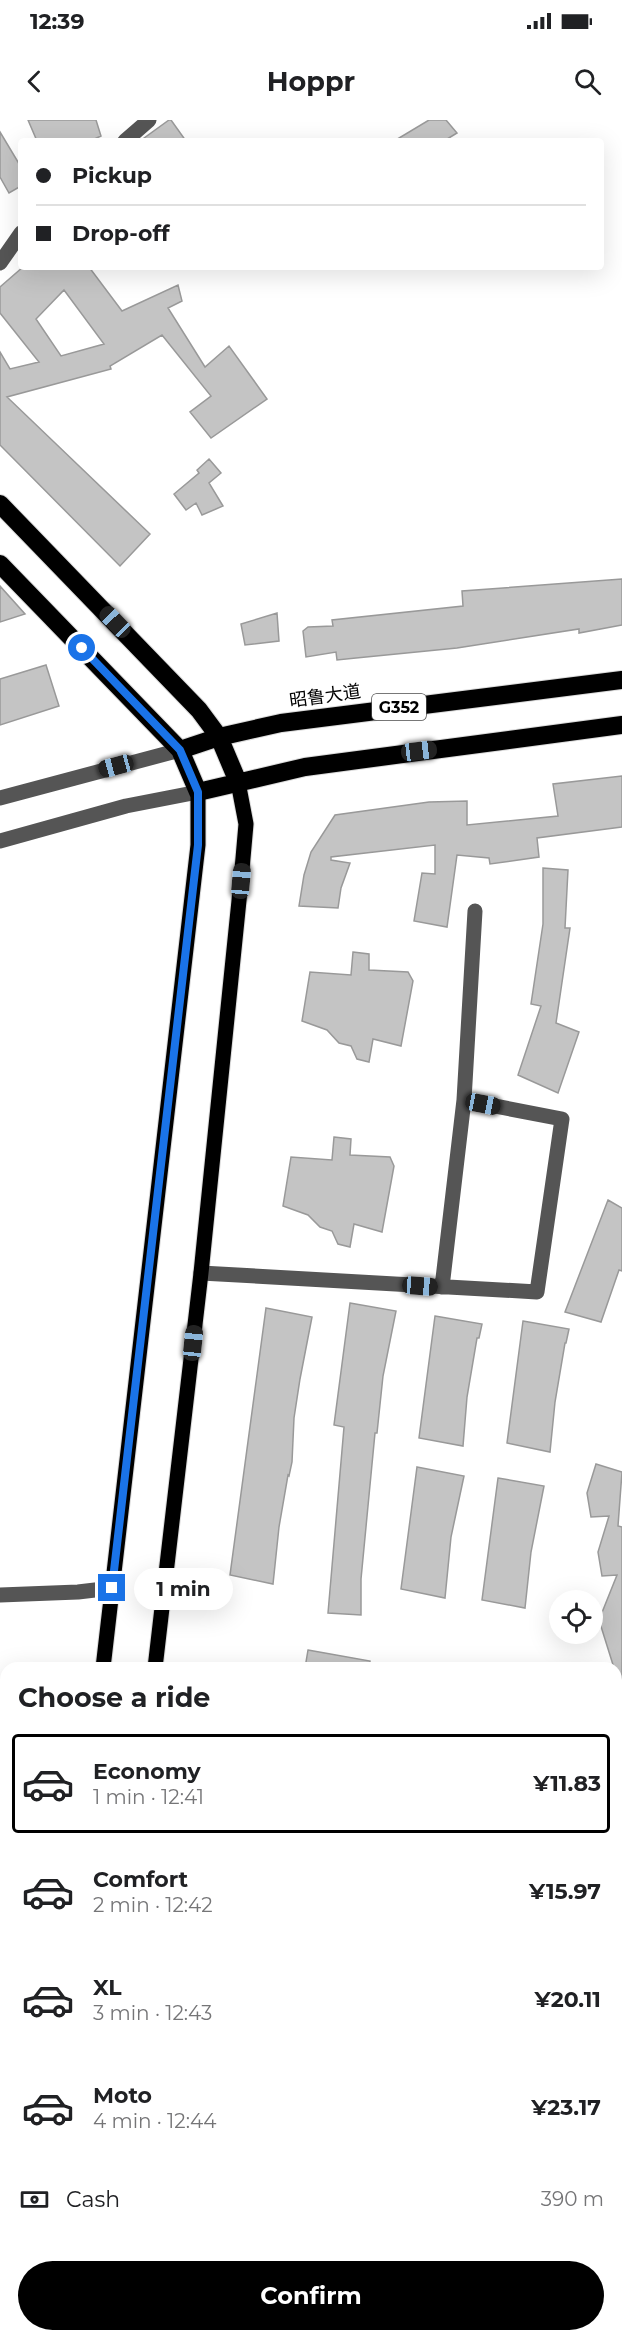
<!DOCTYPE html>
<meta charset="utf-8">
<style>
:root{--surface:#fff;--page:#f6f6f6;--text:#202124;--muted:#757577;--line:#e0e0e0;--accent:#000}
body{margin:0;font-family:Montserrat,"Noto Sans SC",sans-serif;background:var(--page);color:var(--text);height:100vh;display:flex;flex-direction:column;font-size:22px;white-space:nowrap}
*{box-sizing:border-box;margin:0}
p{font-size:20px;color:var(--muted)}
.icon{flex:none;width:33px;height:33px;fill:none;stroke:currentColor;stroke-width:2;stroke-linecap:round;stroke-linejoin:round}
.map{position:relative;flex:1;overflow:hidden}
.panel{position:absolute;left:0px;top:1542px;width:622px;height:680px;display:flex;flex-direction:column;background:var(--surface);border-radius:18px 18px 0 0;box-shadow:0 6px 24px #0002}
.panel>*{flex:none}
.hud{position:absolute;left:18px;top:18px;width:586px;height:132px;border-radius:6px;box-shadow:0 6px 24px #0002;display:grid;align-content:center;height:132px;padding:0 18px;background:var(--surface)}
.buttons{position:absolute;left:549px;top:1470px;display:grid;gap:12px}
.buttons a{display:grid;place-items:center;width:54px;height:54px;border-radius:50%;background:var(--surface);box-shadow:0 6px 24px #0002;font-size:30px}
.end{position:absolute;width:27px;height:27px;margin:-14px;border:8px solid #1a73e8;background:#fff;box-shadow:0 0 0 3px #fff}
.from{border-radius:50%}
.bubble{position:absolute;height:42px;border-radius:21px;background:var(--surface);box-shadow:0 6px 24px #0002;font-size:20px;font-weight:700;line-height:42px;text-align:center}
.car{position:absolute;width:18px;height:36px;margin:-18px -9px;border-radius:8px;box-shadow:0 0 4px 2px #0007;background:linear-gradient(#222 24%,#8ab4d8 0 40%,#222 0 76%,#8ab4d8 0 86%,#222 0)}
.hud b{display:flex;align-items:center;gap:21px;height:57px;font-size:22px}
.hud b+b{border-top:2px solid var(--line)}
.hud i{width:15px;height:15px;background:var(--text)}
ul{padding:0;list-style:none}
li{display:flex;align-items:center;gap:18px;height:99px;margin:0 12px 9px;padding:0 6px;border:3px solid transparent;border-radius:6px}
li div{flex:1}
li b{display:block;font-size:22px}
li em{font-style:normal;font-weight:700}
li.selected{border-color:var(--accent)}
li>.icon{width:54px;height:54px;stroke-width:1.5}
h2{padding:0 18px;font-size:27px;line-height:72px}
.pay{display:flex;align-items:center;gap:15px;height:66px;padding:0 18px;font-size:22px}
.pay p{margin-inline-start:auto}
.button{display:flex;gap:12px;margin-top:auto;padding:12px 18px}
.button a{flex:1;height:69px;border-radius:36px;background:var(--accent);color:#fff;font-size:24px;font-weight:700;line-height:69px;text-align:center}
.status{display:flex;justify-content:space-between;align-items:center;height:42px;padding:0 30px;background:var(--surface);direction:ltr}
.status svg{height:16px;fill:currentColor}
header{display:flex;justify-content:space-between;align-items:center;height:78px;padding:0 18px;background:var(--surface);font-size:27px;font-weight:700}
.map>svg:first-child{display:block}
.building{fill:#c4c4c4;stroke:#999;stroke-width:1.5;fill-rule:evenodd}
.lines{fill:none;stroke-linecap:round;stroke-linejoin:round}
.major-casing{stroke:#dbdbdb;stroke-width:17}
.highway-casing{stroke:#dbdbdb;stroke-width:20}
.minor{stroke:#555;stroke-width:15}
.major{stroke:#000;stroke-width:15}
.highway{stroke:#000;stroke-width:18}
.route{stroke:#1a73e8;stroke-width:8}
.labels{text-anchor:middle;stroke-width:5;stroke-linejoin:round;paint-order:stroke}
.shield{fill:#fff;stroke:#4c4c4c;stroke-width:1.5}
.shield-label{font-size:16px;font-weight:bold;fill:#000}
.street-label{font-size:18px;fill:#000;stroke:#fff}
</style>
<div class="status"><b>12:39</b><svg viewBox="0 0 49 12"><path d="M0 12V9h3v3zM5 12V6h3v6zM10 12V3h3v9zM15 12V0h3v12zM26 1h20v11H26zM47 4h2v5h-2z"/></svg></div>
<header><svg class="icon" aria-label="back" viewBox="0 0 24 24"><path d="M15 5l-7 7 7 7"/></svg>Hoppr<svg class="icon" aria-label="search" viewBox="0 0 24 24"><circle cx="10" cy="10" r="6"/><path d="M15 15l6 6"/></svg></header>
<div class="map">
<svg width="622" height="2221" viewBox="0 0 622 2221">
<rect width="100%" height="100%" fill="#fff"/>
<!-- building -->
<path class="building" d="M28,0h68l5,16 -11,5h-53z
M169,0h2l15,21h-46z
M429,0h17l11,13 -13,8h-50z
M0,12l21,35v19l-12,7 -9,-16z
M23,147h66l33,44 56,-26 4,16 -14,7 37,59 24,-21 38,53 -56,39 -21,-26 21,-16 -49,-61 -52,31 1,3 -104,28 143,137 -30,32 -120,-121v-93l10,17 29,-7 -39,-49v-26zM64,170l40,54 -43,12 -25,-37z
M209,339l12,14 -12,10 14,23 -21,9 -6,-12 -10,7 -12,-16 25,-21 -2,-3z
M622,459v46l-43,8v-4l-122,19 -101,10 -19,2 -1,-8 -30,5 -3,-26 5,-4 25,-1 -1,-6 131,-14 -1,-15z
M0,466l25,28 -25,8z
M277,493l2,28 -34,4 -4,-21z
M46,545l13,41 -59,19v-46z
M622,656v51l-85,11 2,19 -49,7 -1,-6 -32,-3 -10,72 -33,-6 8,-48 13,1v-29l-104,12v3l19,3 -9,25 -3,20 -39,-2 5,-31 7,-23 24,-37 94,-13 38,-1v24l91,-9 -5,-32z
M543,748l25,2 -3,58h5l-14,95 23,9 -21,61 -40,-18 23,-69 -10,-2 12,-80z
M353,832l16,2v16l39,2 5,9 -12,65 -28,-7 -4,23 -12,-3 -6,-13 -12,-3 -12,-13 -25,-9 8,-49 41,3z
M334,1017l17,2 -1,16 40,2 4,9 -12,66 -28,-8 -4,23 -12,-3 -6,-13 -12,-4 -12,-12 -25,-9 8,-49 41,3z
M608,1080l14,8v63l-3,-1 -18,52 -36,-10z
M350,1183l46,8 -13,65 -6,57h-2l-14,146v36l-33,-2 16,-186 -10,-2z
M266,1188l46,9 -12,62 -6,39 -2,44 -3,14 -1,-1 -9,52 -6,57 -43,-9z
M435,1196l47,8 -3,14h-2l-10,59 -4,49 -44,-8z
M523,1201l46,8 -3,14h-1l-10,59 -5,50 -43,-9z
M596,1344l26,8 -4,54 4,1v157h-2l-4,-16h-2l-15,-48 18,-45 -15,1 -4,-24 11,-36 -18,1 -4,-24z
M417,1347l47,9 -13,61 -6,61 -44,-9z
M498,1358l46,8 -13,66 -6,56 -43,-8z
M308,1530l62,11 -1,7h-64z"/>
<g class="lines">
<!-- major casing -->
<g class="major-casing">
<path id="major" d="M103,1548l95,-823v-53
M155,1548l46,-395 40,-392 5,-57 -8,-42
M26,2221v-5
M78,2221v-5"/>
</g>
<!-- highway casing -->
<g class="highway-casing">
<path id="highway" d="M0,384l199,206 20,27 19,45
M0,444l180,186 18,42 107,-25 317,-42
M180,630l39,-13 62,-14 341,-43"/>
</g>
<!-- minor -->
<path class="minor" d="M125,21l24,-21
M0,143l21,-30
M0,678l180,-48
M0,721l126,-35 72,-14
M201,1153l336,19 25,-173 -98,-19 11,-189
M442,1167l22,-187
M0,1475l78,-3 34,-4
M616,1927l6,-5
M616,2214l6,-8
M296,2221l6,-5"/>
<!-- major -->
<use href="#major" class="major"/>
<!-- highway -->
<use href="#highway" class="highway"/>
</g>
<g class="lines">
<!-- route -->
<path class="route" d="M82,528l98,102 18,42v53l-86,743"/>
</g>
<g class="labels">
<!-- shield labels -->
<rect class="shield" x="372" y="574" width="54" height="26" rx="4.5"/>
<g class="shield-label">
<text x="399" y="593">G352</text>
</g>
<!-- street labels -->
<g class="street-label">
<text transform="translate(325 576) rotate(-8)" y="6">昭鲁大道</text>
</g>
</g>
</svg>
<div class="buttons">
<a><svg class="icon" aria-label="locate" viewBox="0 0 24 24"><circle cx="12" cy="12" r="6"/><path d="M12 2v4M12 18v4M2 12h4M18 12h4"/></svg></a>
</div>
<i class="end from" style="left:82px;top:528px"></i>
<i class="end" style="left:112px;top:1468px"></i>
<div class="bubble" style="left:134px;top:1448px;width:99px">1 min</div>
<i class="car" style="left:115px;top:502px;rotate:316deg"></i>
<i class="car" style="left:419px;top:631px;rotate:83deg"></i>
<i class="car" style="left:116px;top:646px;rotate:255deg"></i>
<i class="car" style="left:241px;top:761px;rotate:5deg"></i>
<i class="car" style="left:483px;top:984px;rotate:101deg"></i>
<i class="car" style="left:420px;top:1166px;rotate:94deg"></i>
<i class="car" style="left:193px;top:1223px;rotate:6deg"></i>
<div class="hud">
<b><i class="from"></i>Pickup</b>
<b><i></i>Drop-off</b>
</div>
<section class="panel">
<h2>Choose a ride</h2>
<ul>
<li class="selected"><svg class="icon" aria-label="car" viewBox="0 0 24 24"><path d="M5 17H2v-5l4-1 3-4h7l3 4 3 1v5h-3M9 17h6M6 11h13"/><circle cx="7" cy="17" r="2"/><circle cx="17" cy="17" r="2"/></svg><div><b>Economy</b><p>1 min · 12:41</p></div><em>¥11.83</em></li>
<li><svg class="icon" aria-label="car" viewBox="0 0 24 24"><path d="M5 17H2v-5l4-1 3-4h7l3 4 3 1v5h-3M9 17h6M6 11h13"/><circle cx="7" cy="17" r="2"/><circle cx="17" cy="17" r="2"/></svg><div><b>Comfort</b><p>2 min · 12:42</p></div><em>¥15.97</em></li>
<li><svg class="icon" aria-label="car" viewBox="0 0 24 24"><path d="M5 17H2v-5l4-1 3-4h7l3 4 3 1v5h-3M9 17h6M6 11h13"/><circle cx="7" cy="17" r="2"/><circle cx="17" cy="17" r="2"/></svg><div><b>XL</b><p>3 min · 12:43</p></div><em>¥20.11</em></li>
<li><svg class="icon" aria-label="car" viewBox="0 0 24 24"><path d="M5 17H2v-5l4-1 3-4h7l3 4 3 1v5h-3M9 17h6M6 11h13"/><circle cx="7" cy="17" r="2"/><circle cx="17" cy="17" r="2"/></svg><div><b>Moto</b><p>4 min · 12:44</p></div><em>¥23.17</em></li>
</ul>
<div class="pay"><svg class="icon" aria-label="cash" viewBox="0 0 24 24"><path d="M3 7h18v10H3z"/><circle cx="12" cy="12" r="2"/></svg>Cash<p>390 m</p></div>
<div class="button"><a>Confirm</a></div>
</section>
</div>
